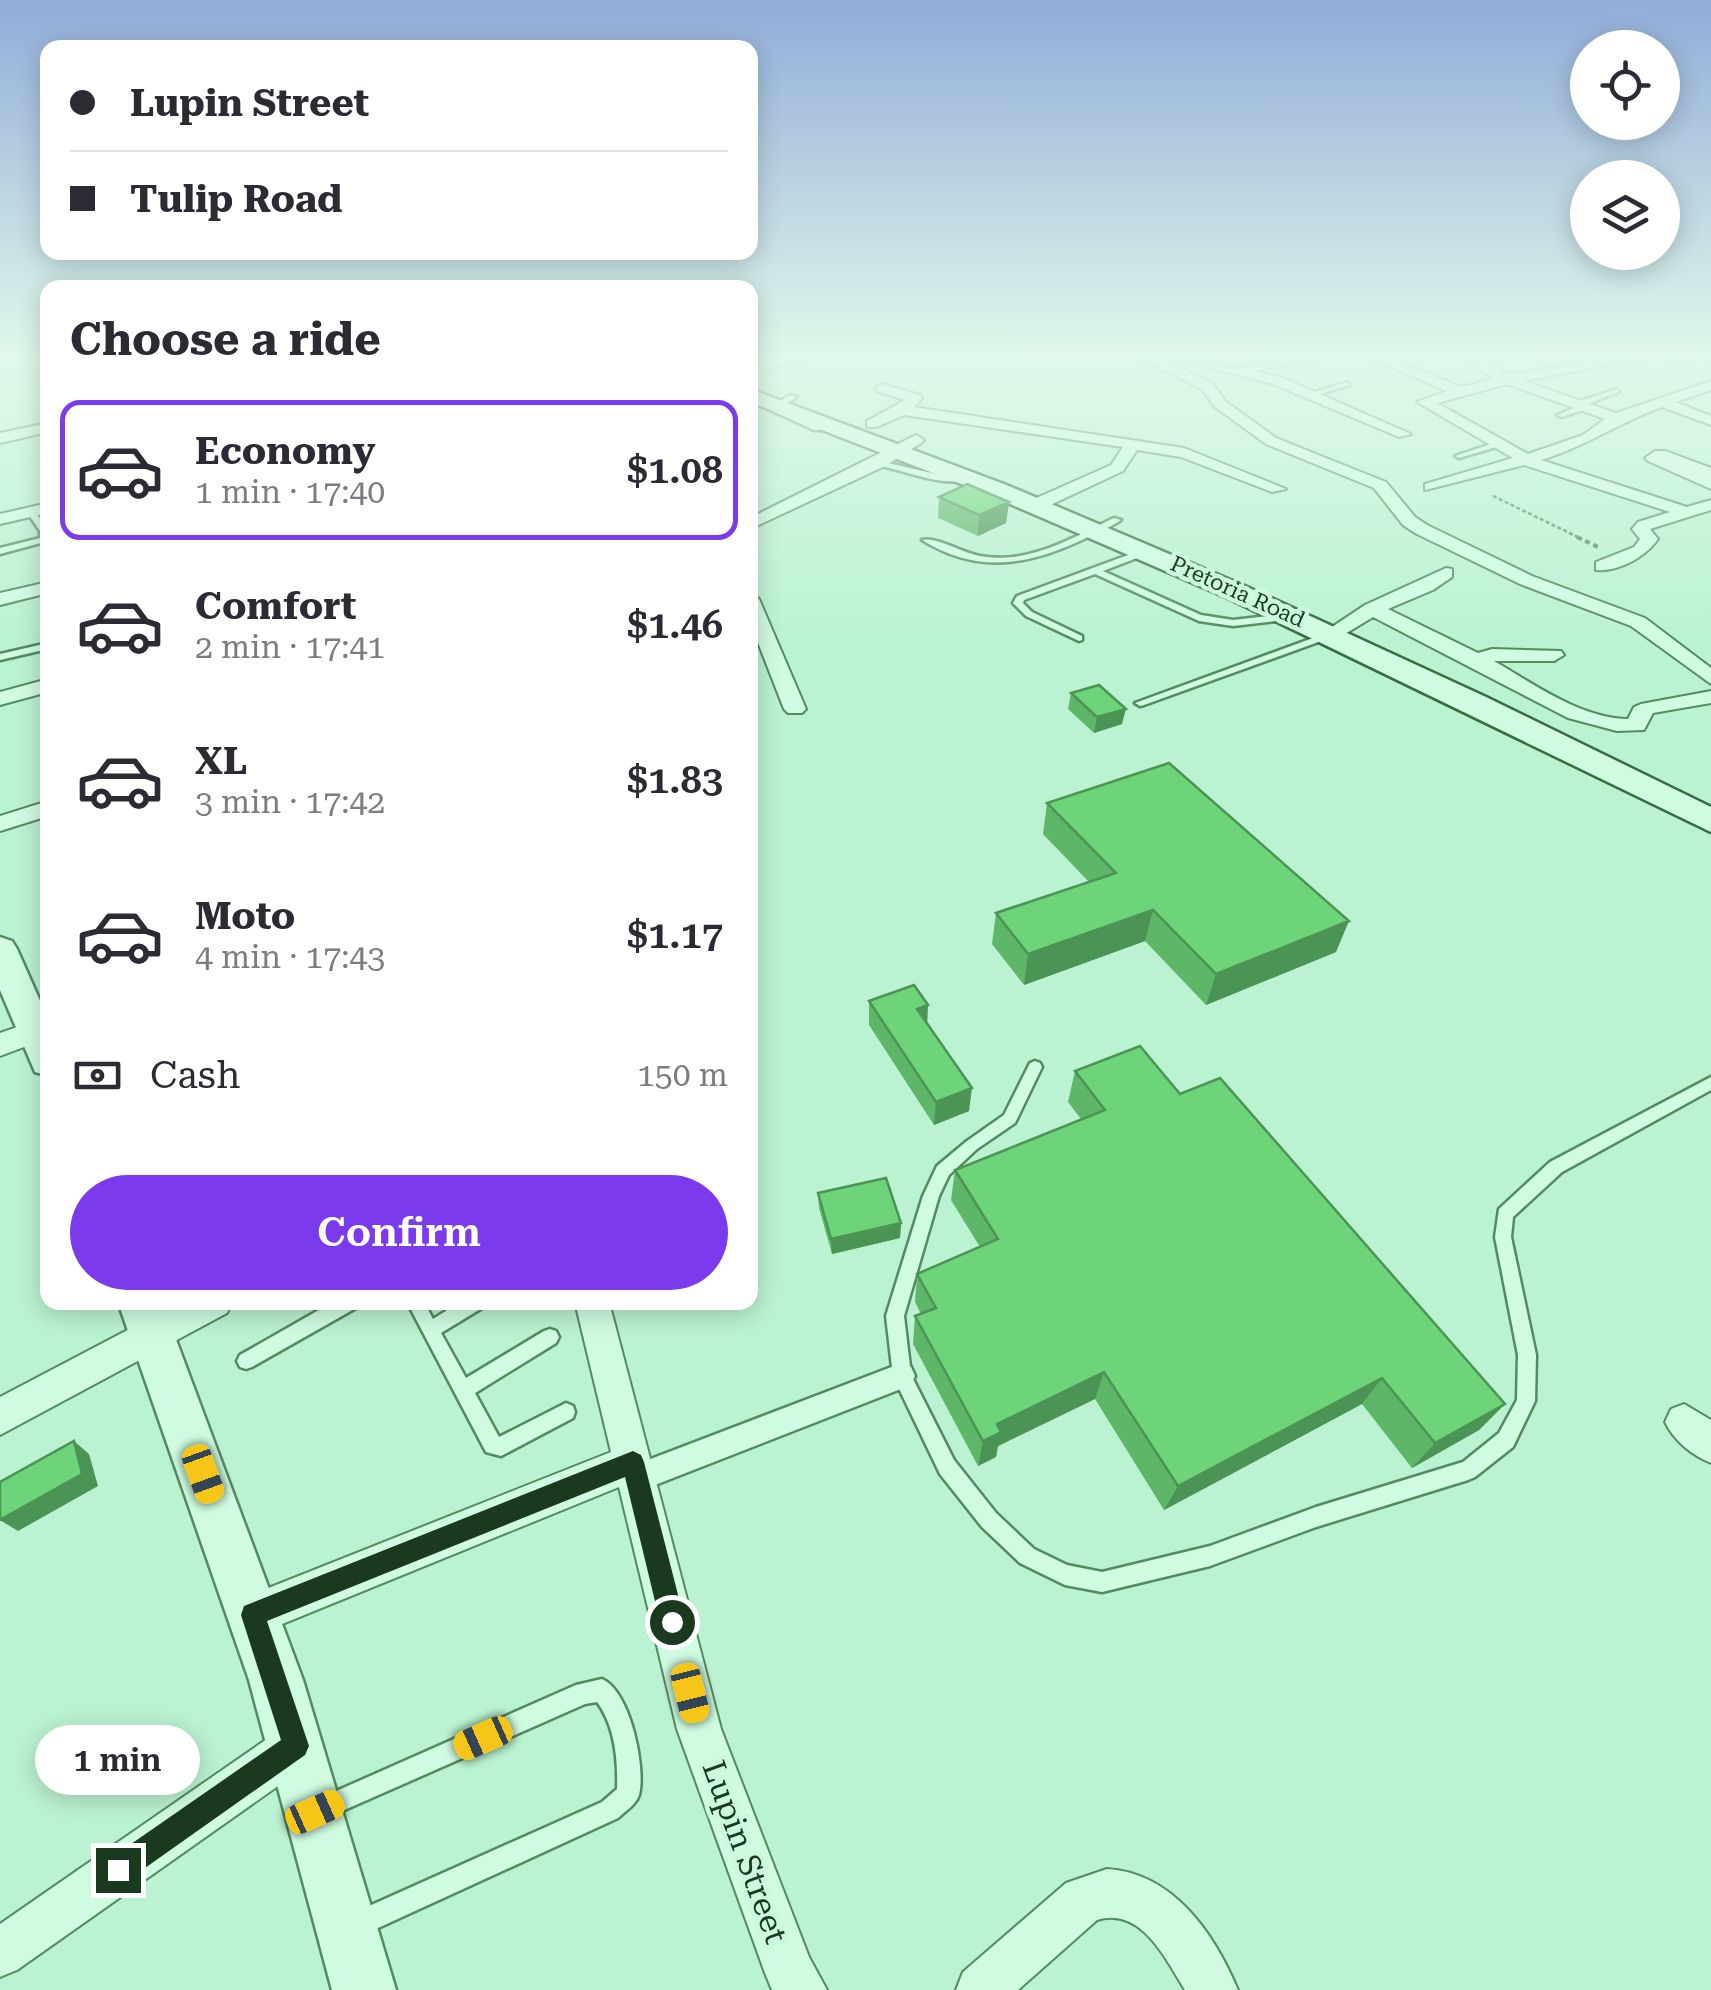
<!DOCTYPE html>
<meta charset="utf-8">
<style>
:root{--surface:#fff;--page:#f7f7f7;--text:#2b2b33;--muted:#7c7c81;--line:#e1e1e2;--accent:#7c3aed}
body{margin:0;font-family:"Roboto Serif",serif;background:var(--page);color:var(--text);height:100vh;display:flex;flex-direction:column;font-size:38px;white-space:nowrap}
*{box-sizing:border-box;margin:0}
p{font-size:32px;color:var(--muted)}
.icon{flex:none;width:55px;height:55px;fill:none;stroke:currentColor;stroke-width:2;stroke-linecap:round;stroke-linejoin:round}
.map{position:relative;flex:1;overflow:hidden}
.sheet{position:absolute;left:40px;top:280px;width:718px;height:1030px;display:flex;flex-direction:column;background:var(--surface);border-radius:20px;box-shadow:0 5px 25px #0003}
.sheet>*{flex:none}
.top-card{position:absolute;left:40px;top:40px;width:718px;height:220px;border-radius:20px;box-shadow:0 5px 25px #0003;display:grid;align-content:center;height:220px;padding:0 30px;background:var(--surface)}
.buttons{position:absolute;left:1570px;top:30px;display:grid;gap:20px}
.buttons a{display:grid;place-items:center;width:110px;height:110px;border-radius:50%;background:var(--surface);box-shadow:0 5px 25px #0003;font-size:50px}
.end{position:absolute;width:45px;height:45px;margin:-22px;border:12px solid #1a391f;background:#fff;box-shadow:0 0 0 5px #fff}
.from{border-radius:50%}
.bubble{position:absolute;height:70px;border-radius:35px;background:var(--surface);box-shadow:0 5px 25px #0003;font-size:32px;font-weight:600;line-height:70px;text-align:center}
.car{position:absolute;width:30px;height:60px;margin:-30px -15px;border-radius:12px;box-shadow:0 0 8px 2px #0007;background:linear-gradient(#f5c518 24%,#345 0 40%,#f5c518 0 76%,#345 0 86%,#f5c518 0)}
.top-card b{display:flex;align-items:center;gap:35px;height:95px;font-size:38px}
.top-card b+b{border-top:2px solid var(--line)}
.top-card i{width:25px;height:25px;background:var(--text)}
ul{padding:0;list-style:none}
li{display:flex;align-items:center;gap:30px;height:140px;margin:0 20px 15px;padding:0 10px;border:5px solid transparent;border-radius:20px}
li div{flex:1}
li b{display:block;font-size:38px}
li em{font-style:normal;font-weight:600}
li.selected{border-color:var(--accent)}
li>.icon{width:90px;height:90px;stroke-width:1.5}
h2{padding:0 30px;font-size:45px;line-height:120px}
.pay{display:flex;align-items:center;gap:25px;height:110px;padding:0 30px;font-size:38px}
.pay p{margin-inline-start:auto}
.button{display:flex;gap:20px;margin-top:auto;padding:20px 30px}
.button a{flex:1;height:115px;border-radius:60px;background:var(--accent);color:#fff;font-size:40px;font-weight:600;line-height:115px;text-align:center}
.map>svg:first-child{display:block}
.lines{fill:none;stroke-linecap:round;stroke-linejoin:round}
.service-casing{stroke:#538b60;stroke-width:5}
.pedestrian-casing{stroke:#538b60;stroke-width:5}
.minor-casing{stroke:#538b60;stroke-width:4}
.tertiary-casing{stroke:#538b60;stroke-width:5}
.secondary-casing{stroke:#376d41;stroke-width:5}
.path-far1{stroke:#538b60;stroke-width:2.5;stroke-dasharray:4 2.5;stroke-linecap:butt}
.path{stroke:#538b60;stroke-width:4;stroke-dasharray:5 4;stroke-linecap:butt}
.service{fill:#cffce1;fill-rule:evenodd}
.pedestrian{fill:#cffce1;fill-rule:evenodd}
.minor{fill:#cffce1;fill-rule:evenodd}
.tertiary{fill:#cffce1;fill-rule:evenodd}
.secondary{fill:#cffce1;fill-rule:evenodd}
.wall{fill:#5eb668}
.shaded-wall{fill:#4c9455}
.building{fill:#6dd479;stroke:#4c9455;stroke-width:2.5}
.route{fill:#1a391f}
.labels{text-anchor:middle;stroke-width:9;stroke-linejoin:round;paint-order:stroke}
.far-street-label{font-size:22px;fill:#1a391f;stroke:#ccf9de}
.near-street-label{font-size:32px;fill:#1a391f;stroke:#ccf9de}
</style>
<div class="map">
<svg width="1711" height="1990" viewBox="0 0 1711 1990">
<rect width="100%" height="100%" fill="#bbf2d1"/>
<g class="lines">
<!-- service casing -->
<g class="service-casing">
<path id="service" d="M1347,382l2,3 -36,11 -4,-2z
M1617,389l2,3 -32,12 2,4 -28,9 -4,-2 22,-9 -2,-4z
M790,395l7,2 -19,12 42,17v4h-6l-46,-21z
M1500,441h3v4l-44,13 -4,-2z
M879,461l66,15 21,1 4,2c-28,9 -65,-9 -94,-14v-4z
M31,509l3,1 14,20v11l-48,13v-6l40,-10v-7l-13,-19z
M1114,518l7,2c-10,7 -23,12 -35,18 -56,27 -108,37 -164,2 13,-4 41,13 58,16 48,9 92,-18 134,-38z
M1147,548l3,1v4l-47,18 98,44 32,5 52,-6 5,3 -5,3 -52,6 -34,-5 -104,-47 -71,26 -1,3 9,9 50,24v4l-3,1 -53,-25 -13,-13 4,-7z
M1332,631l5,3 -2,2 -191,69 -4,1 -5,-3z
M48,643v6l-48,11v-6z
M1035,1061l5,2 2,4 -27,56 -38,26 -28,26 -10,21 -35,120 7,59 43,85 42,53 38,36 33,16 35,7 108,-26 106,-39 147,-45 36,-29 18,-33 1,-45 -23,-118 4,-28 51,-47 161,-85v13l-149,82 -49,45 -2,20 25,118 -1,46 -22,46 -38,30 -7,3 -152,47 -106,39 -108,26 -37,-7 -45,-22 -38,-36 -42,-53 -47,-98 -7,-60 37,-120 14,-30 30,-25 37,-26 26,-52z
M333,1302h25l-2,6 -104,59 -6,2 -6,-2 -3,-6 3,-6z
M407,1302h17l9,17 27,-17h24l-2,6 -41,25 25,45 78,-47 6,-2 6,2 3,6 -3,6 -81,50 24,44 67,-34 7,3 2,6 -2,6 -72,38 -15,-4z
M602,1679c28,12 44,88 37,116 -3,10 -14,16 -21,23l-251,115 -9,3 -9,-3 -3,-9 3,-9 253,-113 15,-13c1,-30 -2,-63 -20,-87l-12,2 -261,115 -8,-3 -3,-8 3,-8 260,-115z"/>
</g>
<!-- pedestrian casing -->
<g class="pedestrian-casing">
<path id="pedestrian" d="M902,1363l9,4 4,9 -4,9 -274,107 -10,-4 -4,-10 4,-10z"/>
</g>
<!-- minor casing -->
<g class="minor-casing">
<path id="minor" d="M781,358h27l-58,15v-8z
M1139,358h18l55,25 13,18 51,37 110,44 29,35 12,8 105,51 113,42 66,50v16l-80,-58 -111,-42 -105,-51 -12,-8 -29,-37 -108,-44 -51,-37 -13,-18z
M1175,358c22,0 47,10 64,10 25,-2 52,-10 79,-10l-63,13 28,7 128,56 -12,3 -126,-53z
M1369,358h19l74,29 32,-8 -28,-21h19l23,17 103,-17h33l-120,23 92,32 95,-32v9l-35,12 35,14v9l-49,-18c-42,15 -77,40 -121,53l146,47 24,-7v10l-61,19 8,10c-13,18 -39,33 -62,31v-8l38,-15 6,-8 -8,-10 6,-7 32,-10 -146,-47 -99,25v-6l88,-26 -96,-56 30,-11zM1507,384l98,35 -22,16 -55,19 -91,-51z
M882,384l38,11 2,3 -8,9 270,41 102,41 -14,3 -91,-35 -44,-7 -14,21 -79,37h-12v-8l79,-35 12,-18 -219,-32 -27,12h-10v-6l38,-21 -28,-9 -2,-3z
M48,423v9l-48,11v-10z
M916,435l8,5 -3,3 -36,23 -135,63v-11z
M1655,451h10l46,17v21l-63,-28 -3,-3z
M48,503v10l-48,11v-10z
M1446,568l6,1v8l-19,13 -45,19 90,44 14,-4 69,2 3,4 -10,6h-60c40,23 86,57 134,58l6,-12 7,-3 70,-13v12l-58,10 -9,17 -27,1 -49,-13 -195,-101 -33,20h-14l-3,-4 42,-28z
M48,582v11l-48,12v-12z
M750,593l9,6 47,110 -4,4h-14l-4,-4 -34,-87z
M48,679v13l-48,13v-13z
M48,801v15l-48,15v-15z
M48,1016v22l-48,18v-23z
M181,1302h51l-5,11 -227,122v-38z
M575,1302h34l112,427 88,228 18,33h-55l-7,-17 -88,-244 -58,-242 -366,149 -15,-6 -6,-15 6,-15 373,-148z
M1684,1404l27,16v43c-19,-8 -37,-22 -46,-41l6,-13z
M296,1724l16,6 6,16 -6,16 -295,208 -17,7v-53l280,-194z
M1107,1869c66,4 107,64 131,121h-53c-20,-32 -44,-84 -88,-70l-79,70h-62l7,-18 103,-89z"/>
</g>
<!-- tertiary casing -->
<g class="tertiary-casing">
<path id="tertiary" d="M0,937l12,4 5,8 31,70v57l-13,-4 -35,-82z
M118,1302h44l141,378 93,310h-64l-83,-310z"/>
</g>
<!-- secondary casing -->
<g class="secondary-casing">
<path id="secondary" d="M750,389l254,95 243,103 239,110 225,110v25l-483,-234 -241,-104 -237,-92z"/>
</g>
<!-- path-far1 -->
<path class="path-far1" d="M1667,358l29,14
M1493,496l89,43"/>
<!-- path -->
<path class="path" d="M1577,537l21,10"/>
<!-- service -->
<use href="#service" class="service"/>
<!-- pedestrian -->
<use href="#pedestrian" class="pedestrian"/>
<!-- minor -->
<use href="#minor" class="minor"/>
<!-- tertiary -->
<use href="#tertiary" class="tertiary"/>
<!-- secondary -->
<use href="#secondary" class="secondary"/>
</g>
<!-- wall -->
<path class="wall" d="M939,497l70,5 -3,21 -28,13 -40,-18z
M1071,693l51,31 -28,9 -26,-24z
M1047,803l289,149 -130,53 -61,-64 -121,44 -32,-41 4,-31 93,-31 -46,-48z
M869,1001l58,23 42,87 -35,14 -65,-100z
M1075,1071l105,23 325,310 -26,26 -67,38 -50,-64 -198,106 -69,-111 -97,47 -2,11 -18,9 -65,-122 2,-28 6,-2 -6,-12 2,-28 63,-27 -29,-47 4,-30 126,-51 -13,-17z
M818,1193l83,30 -1,15 -68,16 -13,-46z"/>
<!-- shaded-wall -->
<path class="shaded-wall" d="M1009,502l-3,21 -28,13 1,-21z
M1126,709l-4,15 -28,9 3,-16z
M1153,910l-8,31 -121,44 4,-31z
M1349,921l-13,31 -130,53 10,-31z
M928,1005l-1,24 -10,-20z
M972,1088l-3,23 -35,14 2,-23z
M901,1223l-1,15 -68,16 -1,-15z
M1104,1372l-9,27 -97,47 -2,11 -18,9 5,-25 14,-17z
M1382,1378l-20,26 -198,106 14,-24z
M1505,1404l-26,26 -67,38 23,-25z
M74,1441l15,13 9,32 -80,45 -18,-11z"/>
<!-- building -->
<path class="building" d="M967,484l42,18 -30,13 -40,-18z
M1099,685l27,24 -29,8 -26,-24z
M1169,763l180,158 -133,53 -63,-64 -125,44 -32,-41 120,-40 -69,-70z
M914,985l14,20 -11,4 55,79 -36,14 -67,-101z
M1140,1046l40,48 40,-16 285,326 -70,39 -53,-65 -204,108 -74,-114 -107,52 4,8 -18,9 -68,-125 21,-8 -19,-34 81,-35 -43,-69 150,-60 -30,-39z
M886,1178l15,45 -70,16 -13,-46z
M74,1441l8,33 -82,46v-38z"/>
<!-- sky -->
<linearGradient id="sky" x2="0" y2="1"><stop stop-color="#91acd9"/><stop offset="0.56" stop-color="#e0f9ea"/><stop offset="1" stop-color="#e0f9ea" stop-opacity="0"/></linearGradient>
<rect width="1711" height="637" fill="url(#sky)"/>
<!-- route -->
<path class="route" d="M633,1451l8,4 3,7 41,160 -4,8 -9,4 -8,-4 -4,-8 -35,-145 -358,144 42,125 -4,9 -177,125 -10,4 -10,-4 -4,-10 4,-10 173,-120 -40,-125 3,-9z"/>
<g class="labels">
<!-- far-street labels -->
<g class="far-street-label">
<text transform="translate(1238 591) rotate(24)" y="8">Pretoria Road</text>
</g>
<!-- near-street labels -->
<g class="near-street-label">
<text transform="translate(745 1852) rotate(70)" y="11">Lupin Street</text>
</g>
</g>
</svg>
<div class="buttons">
<a><svg class="icon" aria-label="locate" viewBox="0 0 24 24"><circle cx="12" cy="12" r="6"/><path d="M12 2v4M12 18v4M2 12h4M18 12h4"/></svg></a>
<a><svg class="icon" aria-label="layers" viewBox="0 0 24 24"><path d="M12 4l9 5-9 5-9-5zM3 14l9 5 9-5"/></svg></a>
</div>
<i class="end from" style="left:672px;top:1622px"></i>
<i class="end" style="left:118px;top:1870px"></i>
<div class="bubble" style="left:35px;top:1725px;width:165px">1 min</div>
<i class="car" style="left:203px;top:1474px;rotate:160deg"></i>
<i class="car" style="left:690px;top:1693px;rotate:166deg"></i>
<i class="car" style="left:483px;top:1738px;rotate:246deg"></i>
<i class="car" style="left:315px;top:1812px;rotate:66deg"></i>
<div class="top-card">
<b><i class="from"></i>Lupin Street</b>
<b><i></i>Tulip Road</b>
</div>
<section class="sheet">
<h2>Choose a ride</h2>
<ul>
<li class="selected"><svg class="icon" aria-label="car" viewBox="0 0 24 24"><path d="M5 17H2v-5l4-1 3-4h7l3 4 3 1v5h-3M9 17h6M6 11h13"/><circle cx="7" cy="17" r="2"/><circle cx="17" cy="17" r="2"/></svg><div><b>Economy</b><p>1 min · 17:40</p></div><em>$1.08</em></li>
<li><svg class="icon" aria-label="car" viewBox="0 0 24 24"><path d="M5 17H2v-5l4-1 3-4h7l3 4 3 1v5h-3M9 17h6M6 11h13"/><circle cx="7" cy="17" r="2"/><circle cx="17" cy="17" r="2"/></svg><div><b>Comfort</b><p>2 min · 17:41</p></div><em>$1.46</em></li>
<li><svg class="icon" aria-label="car" viewBox="0 0 24 24"><path d="M5 17H2v-5l4-1 3-4h7l3 4 3 1v5h-3M9 17h6M6 11h13"/><circle cx="7" cy="17" r="2"/><circle cx="17" cy="17" r="2"/></svg><div><b>XL</b><p>3 min · 17:42</p></div><em>$1.83</em></li>
<li><svg class="icon" aria-label="car" viewBox="0 0 24 24"><path d="M5 17H2v-5l4-1 3-4h7l3 4 3 1v5h-3M9 17h6M6 11h13"/><circle cx="7" cy="17" r="2"/><circle cx="17" cy="17" r="2"/></svg><div><b>Moto</b><p>4 min · 17:43</p></div><em>$1.17</em></li>
</ul>
<div class="pay"><svg class="icon" aria-label="cash" viewBox="0 0 24 24"><path d="M3 7h18v10H3z"/><circle cx="12" cy="12" r="2"/></svg>Cash<p>150 m</p></div>
<div class="button"><a>Confirm</a></div>
</section>
</div>
